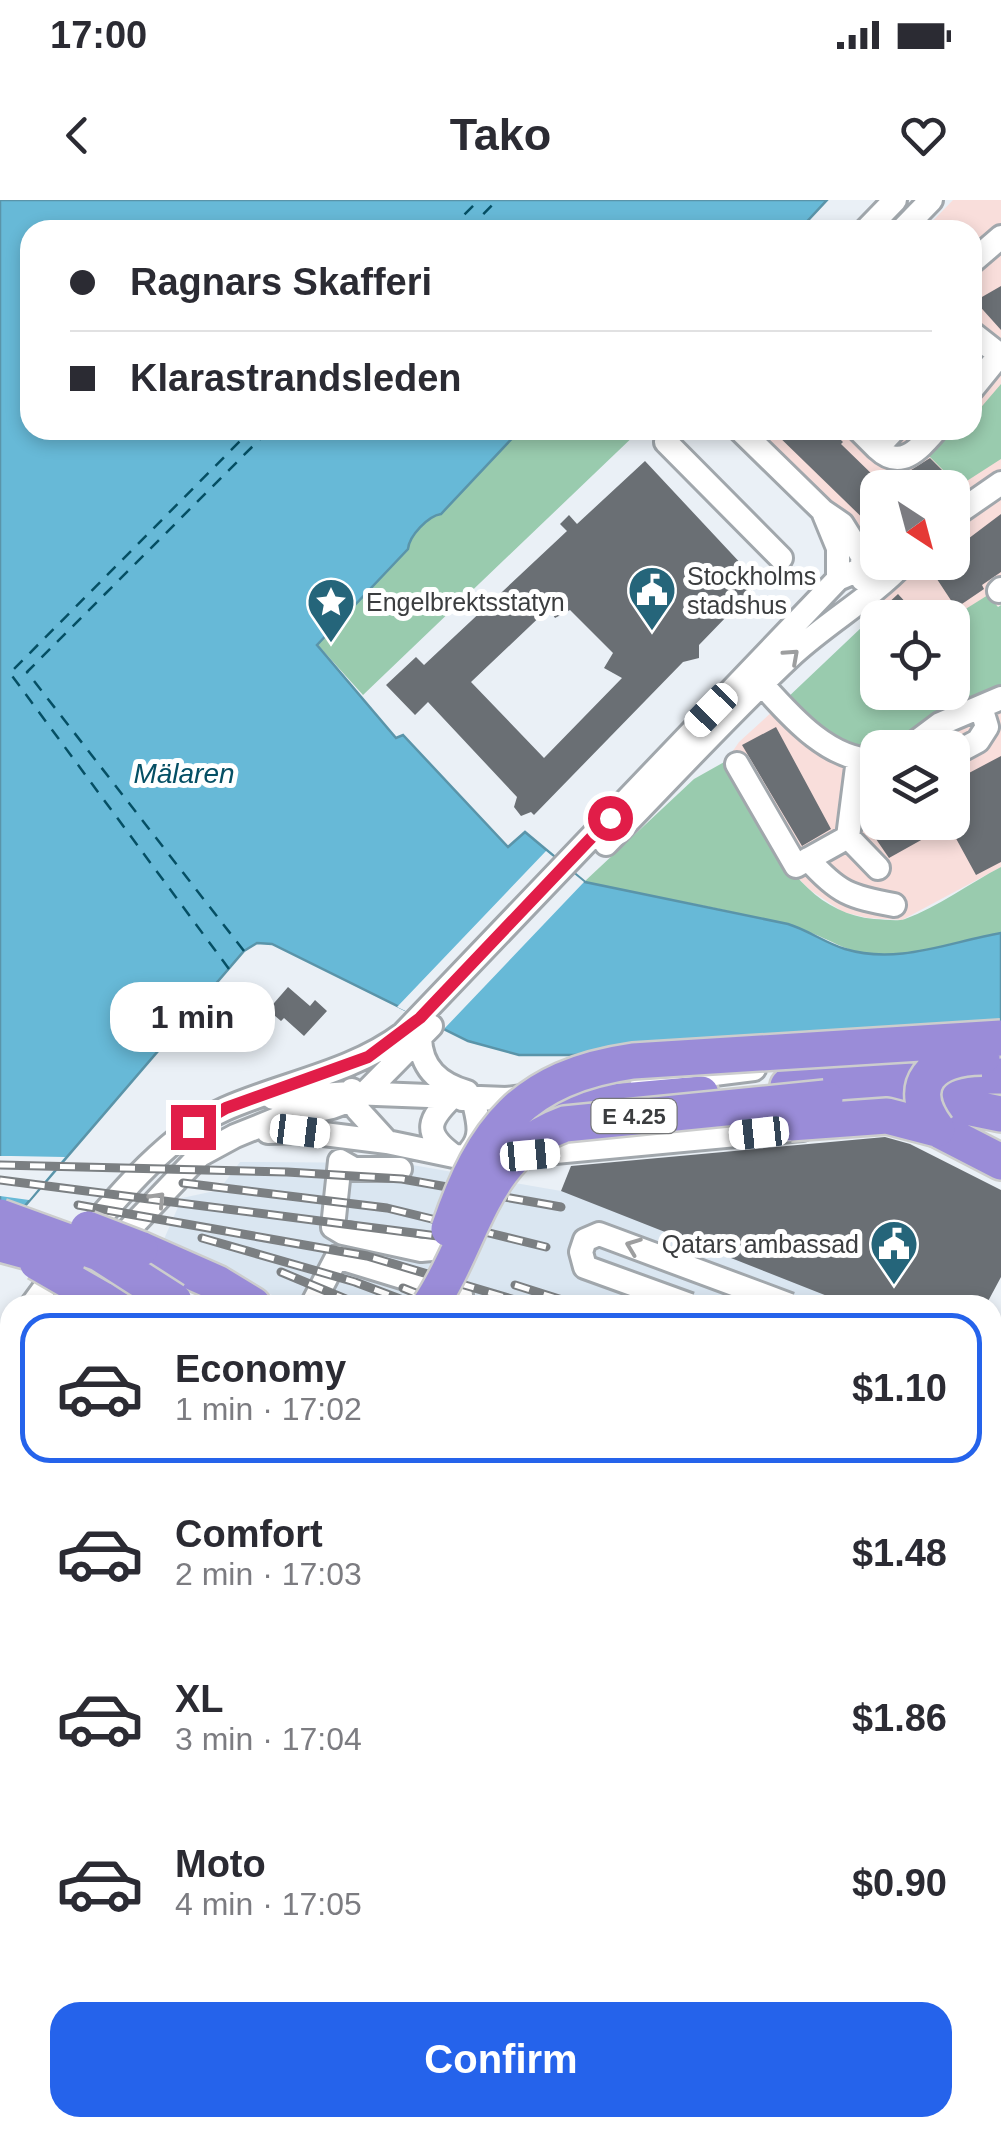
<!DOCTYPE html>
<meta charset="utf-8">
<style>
:root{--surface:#fff;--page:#f7f7f7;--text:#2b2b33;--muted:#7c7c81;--line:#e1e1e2;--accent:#2563eb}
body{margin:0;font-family:Arial,sans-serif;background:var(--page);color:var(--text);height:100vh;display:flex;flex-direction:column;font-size:38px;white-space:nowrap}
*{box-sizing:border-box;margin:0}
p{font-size:32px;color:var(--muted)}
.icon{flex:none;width:55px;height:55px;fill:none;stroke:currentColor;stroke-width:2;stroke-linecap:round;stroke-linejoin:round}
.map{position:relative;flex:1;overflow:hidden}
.sheet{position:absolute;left:0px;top:1095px;width:1002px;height:842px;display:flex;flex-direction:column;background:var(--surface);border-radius:30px 30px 0 0;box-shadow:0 5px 15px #0003}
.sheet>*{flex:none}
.guide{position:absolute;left:20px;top:20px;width:962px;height:220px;border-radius:30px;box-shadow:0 5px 15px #0003;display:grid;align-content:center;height:220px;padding:0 50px;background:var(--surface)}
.needle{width:65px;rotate:144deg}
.buttons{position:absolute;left:860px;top:270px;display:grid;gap:20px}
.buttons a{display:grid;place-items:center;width:110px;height:110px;border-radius:20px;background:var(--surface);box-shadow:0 5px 15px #0003;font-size:50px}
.end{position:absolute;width:45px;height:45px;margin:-22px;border:12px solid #e11d48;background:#fff;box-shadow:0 0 0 5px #fff}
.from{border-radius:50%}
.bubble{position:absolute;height:70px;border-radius:30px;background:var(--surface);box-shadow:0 5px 15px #0003;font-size:32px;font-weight:600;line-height:70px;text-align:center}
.car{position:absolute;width:30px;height:60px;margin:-30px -15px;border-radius:12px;box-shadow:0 0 8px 2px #0007;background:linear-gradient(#fff 24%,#345 0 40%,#fff 0 76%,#345 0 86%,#fff 0)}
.guide b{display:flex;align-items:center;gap:35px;height:95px;font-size:38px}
.guide b+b{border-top:2px solid var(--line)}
.guide i{width:25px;height:25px;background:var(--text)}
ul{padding:18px 0 0;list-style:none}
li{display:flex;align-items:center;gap:30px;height:150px;margin:0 20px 15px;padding:0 30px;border:5px solid transparent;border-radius:30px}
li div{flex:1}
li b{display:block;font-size:38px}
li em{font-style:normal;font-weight:600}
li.selected{border-color:var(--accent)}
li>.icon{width:90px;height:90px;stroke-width:1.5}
.cta{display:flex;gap:20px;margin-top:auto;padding:20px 50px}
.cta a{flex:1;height:115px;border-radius:30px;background:var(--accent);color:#fff;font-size:40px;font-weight:600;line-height:115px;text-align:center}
.status{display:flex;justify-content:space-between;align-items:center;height:70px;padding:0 50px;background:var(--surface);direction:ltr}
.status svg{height:28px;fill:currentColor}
header{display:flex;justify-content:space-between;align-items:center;height:130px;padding:0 50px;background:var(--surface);font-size:45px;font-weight:600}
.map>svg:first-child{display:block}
.commercial{fill:#f9dedb}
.built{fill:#dae6f1}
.green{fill:#99cbae}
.water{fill:#67b9d7;stroke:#5a94a9;stroke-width:2.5}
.pier{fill:#eaf0f6}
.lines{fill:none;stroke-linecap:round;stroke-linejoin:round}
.ferry{stroke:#054f64;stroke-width:2.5;stroke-dasharray:12 10;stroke-linecap:butt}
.building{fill:#6a6f74;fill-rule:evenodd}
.major-tunnel{stroke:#c7ccd1;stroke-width:30;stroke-dasharray:30 15;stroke-linecap:butt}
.minor-casing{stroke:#a1a7ac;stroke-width:28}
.major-casing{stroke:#cccdcd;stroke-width:35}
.highway-casing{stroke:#cccdcd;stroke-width:40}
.minor{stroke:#fff;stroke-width:22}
.major{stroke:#c2bae8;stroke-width:30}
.highway{stroke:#9a8cd8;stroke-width:35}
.tram{stroke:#7b7f82;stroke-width:2.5}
.rail-casing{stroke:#7b7f82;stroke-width:9}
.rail{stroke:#fff;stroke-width:5;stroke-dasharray:15;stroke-linecap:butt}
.minor-bridge-casing{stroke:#a1a7ac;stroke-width:28;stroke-linecap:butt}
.highway-bridge-casing{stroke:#cccdcd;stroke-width:40;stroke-linecap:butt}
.minor-bridge{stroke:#fff;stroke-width:22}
.highway-bridge{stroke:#9a8cd8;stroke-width:35}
.oneway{stroke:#9d9e9f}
.route{stroke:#e11d48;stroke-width:12}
.labels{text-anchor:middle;stroke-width:10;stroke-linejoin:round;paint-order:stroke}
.shield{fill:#fff;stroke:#767779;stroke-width:2.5}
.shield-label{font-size:22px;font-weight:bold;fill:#3b3d3f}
.poi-label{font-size:25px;fill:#3b3d3f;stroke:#fff;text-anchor:start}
.water-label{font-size:28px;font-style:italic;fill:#054f64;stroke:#fff}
</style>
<div class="status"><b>17:00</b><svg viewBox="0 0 49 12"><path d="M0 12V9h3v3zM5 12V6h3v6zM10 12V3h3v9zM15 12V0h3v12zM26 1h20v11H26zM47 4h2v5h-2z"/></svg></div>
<header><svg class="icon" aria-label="back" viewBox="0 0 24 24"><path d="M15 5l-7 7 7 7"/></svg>Tako<svg class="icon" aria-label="heart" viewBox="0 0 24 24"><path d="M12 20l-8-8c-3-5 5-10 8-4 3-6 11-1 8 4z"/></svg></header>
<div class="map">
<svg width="1001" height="1936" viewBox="0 0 1001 1936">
<rect width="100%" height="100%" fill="#eaf0f6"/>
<!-- commercial -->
<path class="commercial" d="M953,0h48v405l-45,11 -10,-12 -19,13 -49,1 -1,23 -14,-15 -1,-16 22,-47 68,-1v-74h-74l-1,62 -119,-120h214v-200h-48z
M1001,489v178l-99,53 -34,-2 -25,-6 -33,-22 -27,-27 -57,-102 13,-19 46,-42 92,52 1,70h74v-74l-59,-1 18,-13z
M10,1307v621h552l-5,8h-557v-618z
M993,1513l8,4v202l-9,-5z
M993,1783l8,5v148h-386l4,-8h373z"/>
<!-- built -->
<path class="built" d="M240,962l161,1 160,28 295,108 -2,6h-559l-134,-59 21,-48 37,-8z"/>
<!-- green -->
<path class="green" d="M1001,184v75l-42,27 -34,-34 19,-22h28l1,-18h4z
M520,230h120l-277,265 -46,-51 90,-95c2,-13 21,-33 34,-36z
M988,395l10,12 3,-2v84l-90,45 -18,13 -15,1 -1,4 -35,-6 -57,-46 78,-74 14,15 1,51h74v-74l-25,-1 20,-13 9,11z
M726,561c34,60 69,151 148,158 10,0 22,3 31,0 33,-12 65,-36 96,-52v66c-42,7 -84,25 -128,22 -29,-3 -51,-21 -79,-28 -69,-19 -139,-30 -210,-45l110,-103z
M269,1928h237l-5,8h-214z"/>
<!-- water -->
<path class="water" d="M0,0h827l-28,30h-769v200h490l-79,84c-13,2 -32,22 -33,35l-91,96 79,93 7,-3 105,112 17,-15 60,50 203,42c20,6 37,19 57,25 53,16 104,-7 156,-16v92l-427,30h-55l-51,-14 -196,-97 -15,-1 -13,8 -244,284z"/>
<!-- pier -->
<path class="pier" d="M546,651l38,31 -140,147 -47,-22z
M0,956h11l54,1 -36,43 -29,-4z"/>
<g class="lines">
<!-- ferry -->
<path class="ferry" d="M449,30l30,-30
M468,30l29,-30
M244,751l-217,-279 242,-242
M229,769l-219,-296 241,-243"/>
</g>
<!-- building -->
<path class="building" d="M1001,86v44l-26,-29z
M772,230h59l12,12 -2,2 37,36v53z
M930,258l30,30h-73l24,-18z
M645,261l114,122 -60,62v13l-16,4 -149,153 -3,-3 -10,4 -7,-9 3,-10 -89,-95 -13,13 -29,-30 30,-28 8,8 143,-134 -7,-7 9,-9 8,9zM549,408l6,10 15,-8 43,43 -9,15 18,10 -78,80 -73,-76z
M1001,314v58l-19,13 2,4 -28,19 -27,-41 7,-5h16v-11z
M898,394l22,24h-48z
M776,527l55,102 -29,17 -60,-101z
M1001,556v106l-25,13 -29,-53h5v-40z
M878,604v18h36l9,17 -34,19 -24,-35 2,-13z
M288,787l22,19 5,-6 12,11 -23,25 -20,-18 -3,3 -13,-11z
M885,937l25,7 91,46v87l-15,28h-136l-289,-114 10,-25z"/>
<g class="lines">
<!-- major-tunnel -->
<path class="major-tunnel" d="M0,1767l10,-20
M0,1858l10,-17"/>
<!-- minor casing -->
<g class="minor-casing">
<path id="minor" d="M866,30l29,-30
M902,30l29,-30
M972,62l29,-25
M972,133l23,18 3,6 -26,32
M668,230l-2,12 115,116
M740,230l83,81 19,13 20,32 1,24
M859,230l18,18 17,-18
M877,248c24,23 42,1 59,-18
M824,314l14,34v31
M952,317l49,-34
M999,391l2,-2
M752,473c31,34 74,90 126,87
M908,548l32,-24 61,-26
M952,555l26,-14 9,-14 -6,-20
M737,564l59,102 52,-29 10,-78
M848,637l30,31
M606,644c62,-63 122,-129 187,-190 36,-33 78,-56 112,-92
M808,659c30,34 42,38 86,46
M420,838c1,30 19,46 47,54
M642,883l112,-14
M352,890l5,19 30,33 67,14 49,1 299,-28
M273,898l78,-5 155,6 25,-3
M268,932l32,-1 87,11
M470,951c12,-13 9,-27 5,-44
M454,956c-33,-24 -25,-37 0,-61l8,4
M400,969h-46l-14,-8 -7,66 10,6 78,17 11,-1
M82,1039c37,-45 89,-106 143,-130 59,-26 126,-36 178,-75l435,-455 40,-17
M32,1105l30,-41
M69,1105l47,-62 84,-88 35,-19 42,-17 55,-12 30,-11 69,-70
M312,1105l25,-48 124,38
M992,1149l9,-16
M0,1264l8,-34 2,-60
M0,1288l10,-16
M992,1322l9,3
M0,1601l10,7
M0,1681l10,-19
M0,1900l10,5
M243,1928l18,8
M695,1928l15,8
M12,1936l4,-8
M594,1936l5,-8
M773,1936l5,-8"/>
</g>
<!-- major casing -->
<g class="major-casing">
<path id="major" d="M8,1195l2,9
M992,1733l9,5
M992,1761l9,5"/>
</g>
<!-- highway casing -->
<g class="highway-casing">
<path id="highway" d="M788,886l156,-10h57
M896,901l56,3 49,10
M568,906l133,-12
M937,929l64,33
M140,1049l77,34 36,22
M113,1085l33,20"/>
</g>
<!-- minor -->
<use href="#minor" class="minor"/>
<!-- major -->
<use href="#major" class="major"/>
<!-- highway -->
<use href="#highway" class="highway"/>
<!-- tram -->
<path class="tram" d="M583,1936l4,-8"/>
<!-- rail casing -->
<g class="rail-casing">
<path id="rail" d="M0,965l287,7 115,7 159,28
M0,980l461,59
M183,983l204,25 159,39
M78,1005l289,51 165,49
M202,1038l153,44 61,23
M281,1072l79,33
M515,1085l63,20
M403,1088l42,17"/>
</g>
<!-- rail -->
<use href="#rail" class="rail"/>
<!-- minor-bridge casing -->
<g class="minor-bridge-casing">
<path id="minor-bridge" d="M690,1105l-105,-38 -4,-15 4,-12 14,-6 191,71
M992,1195l9,-15"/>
</g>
<!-- highway-bridge casing -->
<g class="highway-bridge-casing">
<path id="highway-bridge" d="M790,923l97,-7 50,13
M937,929c-33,-44 -5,-72 45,-72
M0,1017l99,36 75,48
M88,1029l52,20
M449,1029c34,-100 74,-152 184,-168l368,-23
M0,1044l67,18
M37,1062l64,37
M430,1105c45,-67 51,-151 135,-181l260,-26"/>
</g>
<!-- minor-bridge -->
<use href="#minor-bridge" class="minor-bridge"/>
<!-- highway-bridge -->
<use href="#highway-bridge" class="highway-bridge"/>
</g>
<!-- one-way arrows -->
<defs><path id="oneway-chevron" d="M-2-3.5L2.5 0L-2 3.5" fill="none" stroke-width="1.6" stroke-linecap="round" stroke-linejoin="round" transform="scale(2.5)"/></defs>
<g class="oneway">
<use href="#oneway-chevron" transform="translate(792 456) rotate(-42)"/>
<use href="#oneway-chevron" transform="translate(158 999) rotate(-47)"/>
<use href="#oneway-chevron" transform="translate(633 1046) rotate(-159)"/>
</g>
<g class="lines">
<!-- route -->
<path class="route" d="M193,927l33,-19 142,-51 52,-39 190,-200"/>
</g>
<!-- icons -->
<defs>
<g id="civic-pin" transform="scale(2.5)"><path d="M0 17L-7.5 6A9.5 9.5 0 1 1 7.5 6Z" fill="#25657a" stroke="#fff"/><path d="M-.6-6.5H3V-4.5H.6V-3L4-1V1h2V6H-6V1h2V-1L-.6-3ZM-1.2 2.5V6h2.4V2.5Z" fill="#fff"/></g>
<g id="sight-pin" transform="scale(2.5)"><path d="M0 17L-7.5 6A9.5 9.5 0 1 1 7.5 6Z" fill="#25657a" stroke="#fff"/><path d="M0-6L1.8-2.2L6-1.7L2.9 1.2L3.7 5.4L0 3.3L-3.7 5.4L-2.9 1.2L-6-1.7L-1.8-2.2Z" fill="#fff"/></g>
</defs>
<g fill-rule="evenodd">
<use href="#civic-pin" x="652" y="390"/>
<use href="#sight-pin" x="331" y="402"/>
<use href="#civic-pin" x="894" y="1044"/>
</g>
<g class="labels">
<!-- shield labels -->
<rect class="shield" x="591.5" y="899" width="85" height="34" rx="8"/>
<g class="shield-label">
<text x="634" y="924">E 4.25</text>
</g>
<!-- poi labels -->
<g class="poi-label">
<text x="687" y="385">Stockholms<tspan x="687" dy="29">stadshus</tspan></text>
<text x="366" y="411">Engelbrektsstatyn</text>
<text x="859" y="1053" text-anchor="end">Qatars ambassad</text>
</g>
<!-- water labels -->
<g class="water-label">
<text x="184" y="583">Mälaren</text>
</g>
</g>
</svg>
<div class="buttons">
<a><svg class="needle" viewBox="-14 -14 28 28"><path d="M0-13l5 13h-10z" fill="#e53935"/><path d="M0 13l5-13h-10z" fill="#7c7c81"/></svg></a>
<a><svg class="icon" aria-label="locate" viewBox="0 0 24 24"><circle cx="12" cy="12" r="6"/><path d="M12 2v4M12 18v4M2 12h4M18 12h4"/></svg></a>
<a><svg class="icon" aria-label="layers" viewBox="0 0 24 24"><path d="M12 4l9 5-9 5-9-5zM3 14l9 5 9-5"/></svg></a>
</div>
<i class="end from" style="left:610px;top:618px"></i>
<i class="end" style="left:193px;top:927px"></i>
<div class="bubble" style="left:110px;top:782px;width:165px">1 min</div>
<i class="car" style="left:711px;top:510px;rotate:224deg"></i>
<i class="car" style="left:300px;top:931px;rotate:97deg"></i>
<i class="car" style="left:759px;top:933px;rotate:264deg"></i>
<i class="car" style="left:530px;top:955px;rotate:85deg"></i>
<div class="guide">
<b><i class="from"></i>Ragnars Skafferi</b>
<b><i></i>Klarastrandsleden</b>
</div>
<section class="sheet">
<ul>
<li class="selected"><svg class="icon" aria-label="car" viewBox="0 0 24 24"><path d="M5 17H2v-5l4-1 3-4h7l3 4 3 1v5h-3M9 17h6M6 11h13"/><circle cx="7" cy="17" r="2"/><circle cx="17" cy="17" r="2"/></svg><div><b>Economy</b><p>1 min · 17:02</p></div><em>$1.10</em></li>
<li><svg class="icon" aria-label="car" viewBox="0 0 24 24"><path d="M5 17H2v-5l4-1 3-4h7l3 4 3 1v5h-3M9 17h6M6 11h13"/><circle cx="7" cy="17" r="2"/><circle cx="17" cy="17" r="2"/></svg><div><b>Comfort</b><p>2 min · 17:03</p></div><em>$1.48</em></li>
<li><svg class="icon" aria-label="car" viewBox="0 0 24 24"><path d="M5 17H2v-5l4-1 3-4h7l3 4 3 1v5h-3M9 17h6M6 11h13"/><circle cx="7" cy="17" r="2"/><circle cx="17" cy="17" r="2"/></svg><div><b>XL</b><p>3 min · 17:04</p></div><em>$1.86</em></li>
<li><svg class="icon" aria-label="car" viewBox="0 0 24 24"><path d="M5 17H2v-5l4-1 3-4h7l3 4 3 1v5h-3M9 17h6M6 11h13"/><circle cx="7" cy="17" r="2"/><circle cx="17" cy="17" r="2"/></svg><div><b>Moto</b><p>4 min · 17:05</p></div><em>$0.90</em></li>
</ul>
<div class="cta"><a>Confirm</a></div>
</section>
</div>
